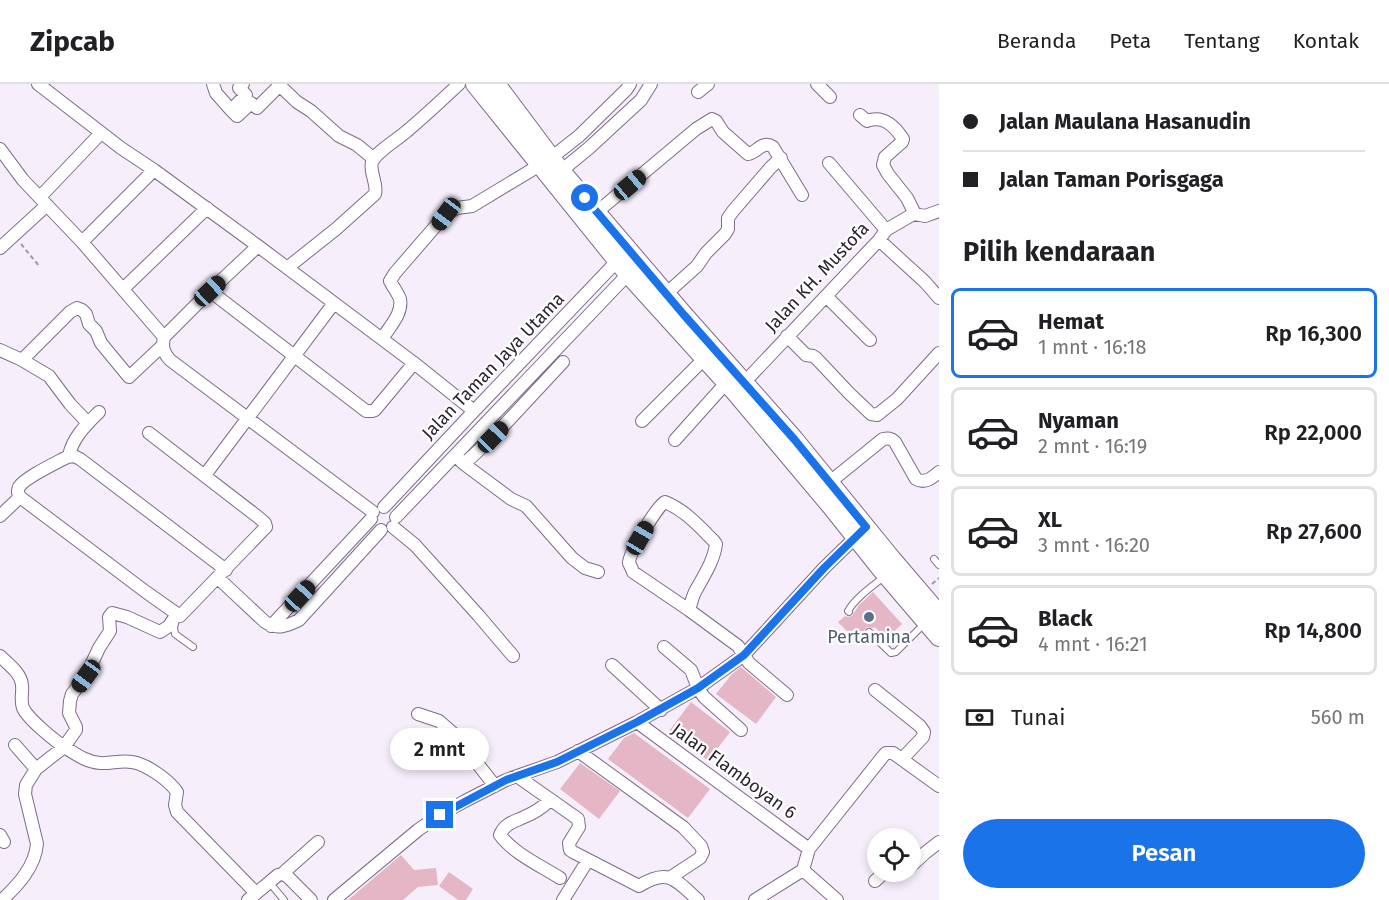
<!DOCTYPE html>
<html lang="id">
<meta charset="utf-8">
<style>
:root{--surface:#fff;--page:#f2f2f2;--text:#202124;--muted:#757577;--line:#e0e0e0;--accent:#1a73e8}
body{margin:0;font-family:"Fira Sans",sans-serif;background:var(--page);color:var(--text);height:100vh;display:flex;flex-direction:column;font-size:22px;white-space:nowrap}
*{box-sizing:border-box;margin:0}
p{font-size:20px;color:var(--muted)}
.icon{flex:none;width:33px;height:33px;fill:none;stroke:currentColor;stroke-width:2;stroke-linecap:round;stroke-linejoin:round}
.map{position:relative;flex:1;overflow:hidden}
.drawer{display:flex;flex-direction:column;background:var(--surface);width:450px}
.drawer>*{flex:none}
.guide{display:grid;align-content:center;height:132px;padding:0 24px;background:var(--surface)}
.controls{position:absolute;left:867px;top:744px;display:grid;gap:12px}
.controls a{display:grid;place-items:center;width:54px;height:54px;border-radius:50%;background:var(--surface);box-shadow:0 3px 9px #0003;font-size:30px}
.end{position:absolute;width:27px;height:27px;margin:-14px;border:8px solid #1a73e8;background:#fff;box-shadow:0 0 0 3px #fff}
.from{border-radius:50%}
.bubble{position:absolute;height:42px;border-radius:21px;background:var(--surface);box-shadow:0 3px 9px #0003;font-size:20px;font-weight:600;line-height:42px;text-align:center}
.car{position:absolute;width:18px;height:36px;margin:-18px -9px;border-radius:8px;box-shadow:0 0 4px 2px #0007;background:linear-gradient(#222 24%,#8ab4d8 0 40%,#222 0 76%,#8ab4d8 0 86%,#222 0)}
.guide b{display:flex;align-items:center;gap:21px;height:57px;font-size:22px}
.guide b+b{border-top:2px solid var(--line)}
.guide i{width:15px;height:15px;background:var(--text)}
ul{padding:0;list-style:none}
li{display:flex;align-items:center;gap:18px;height:90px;margin:0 12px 9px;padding:0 12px;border:3px solid var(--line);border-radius:9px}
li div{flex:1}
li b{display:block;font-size:22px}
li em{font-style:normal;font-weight:600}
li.current{border-color:var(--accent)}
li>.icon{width:54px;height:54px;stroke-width:1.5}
h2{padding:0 24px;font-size:27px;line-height:72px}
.pay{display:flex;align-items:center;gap:15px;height:66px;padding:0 24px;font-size:22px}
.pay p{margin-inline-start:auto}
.cta{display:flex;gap:12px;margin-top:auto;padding:12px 24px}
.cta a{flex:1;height:69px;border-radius:36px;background:var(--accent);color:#fff;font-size:24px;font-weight:600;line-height:69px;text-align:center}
header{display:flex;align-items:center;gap:36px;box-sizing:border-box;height:84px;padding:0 30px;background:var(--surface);border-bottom:2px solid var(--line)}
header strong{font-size:28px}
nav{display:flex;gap:33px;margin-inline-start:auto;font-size:21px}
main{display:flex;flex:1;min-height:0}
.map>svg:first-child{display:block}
.building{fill:#e5b6c6}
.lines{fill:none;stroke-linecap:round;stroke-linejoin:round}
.lane-casing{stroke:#7e6b88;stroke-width:8}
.street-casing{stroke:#7e6b88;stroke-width:14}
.secondary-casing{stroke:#7e6b88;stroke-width:20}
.path{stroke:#a39aa7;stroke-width:2;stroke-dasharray:4.5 3;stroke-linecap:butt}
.lane{stroke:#fff;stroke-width:6}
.street{stroke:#fff;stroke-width:12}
.secondary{stroke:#fff;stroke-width:18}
.route{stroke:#1a73e8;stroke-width:8}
.service-dot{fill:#5c6f8a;stroke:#fff;stroke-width:2}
.labels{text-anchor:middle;stroke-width:4.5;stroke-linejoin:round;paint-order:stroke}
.street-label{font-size:18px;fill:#2b232f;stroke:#fff}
.service-label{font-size:18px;fill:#4e5e75;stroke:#fff}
</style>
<header>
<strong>Zipcab</strong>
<nav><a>Beranda</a><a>Peta</a><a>Tentang</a><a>Kontak</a></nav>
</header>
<main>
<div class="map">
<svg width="939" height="816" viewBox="0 0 939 816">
<rect width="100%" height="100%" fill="#f7eefc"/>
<!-- building -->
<path class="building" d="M873,508l29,32 -16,15 -11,-12 -2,1 -6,-1 -3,4 1,5 -7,7 -20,-21 7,-6 3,1 4,-1 7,-11z
M741,583l35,30 -20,27 -40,-30 16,-20z
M691,618l39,30 -22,29 -39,-30z
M634,649l76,56 -22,29 -80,-59 16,-21z
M580,679l40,28 -21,28 -39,-30z
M401,771l13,15 22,-2 2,17 -20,2 -15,13h-55z
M449,788l24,17 -7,11h-8l-19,-14z"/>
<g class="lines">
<!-- lane casing -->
<g class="lane-casing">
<path id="lane" d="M934,475l5,6
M849,528l-1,-1c8,-14 25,-25 37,-35
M175,540l-1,3 1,7 18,13
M869,548l22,21 5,-1 28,-28
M274,804l10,12"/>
</g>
<!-- street casing -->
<g class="street-casing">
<path id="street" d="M38,0l83,64 33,22 104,76 156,117 60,48
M213,0l3,9 15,17 15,-15 -7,-7 4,-4
M278,0l19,18 14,9 28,25 18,9 17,14
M817,0l13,13
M698,8l10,-8
M231,26l6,6 14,-13 6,5 22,-22
M860,31l7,6c16,-6 27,4 36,18l-1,3 -17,15 -2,8 5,9 19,24 8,16
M0,65l23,31 59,62 82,95
M551,74l28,-22 47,-46 4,-6
M829,79l57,67
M561,87l28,-23 52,-48 10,-16
M40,113l61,-64
M597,128l99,-83 16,-10 4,2 7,11 25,22c10,-2 14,-14 25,-7l29,48
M879,156l46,42 14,16
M82,158l72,-72
M258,162l-48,45 -46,46c-2,10 -1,15 6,23l203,152
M0,164l47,-43
M287,184l49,-39 39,-35c3,-11 -6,-21 -3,-32 4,-10 26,-23 35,-31 18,-15 35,-31 52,-47
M123,205l84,-81
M210,207l156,120h6l3,-1 39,-47
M667,209l30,-27 9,-13 19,-19 3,-5v-11l5,-7 38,-44 10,-9
M826,212l44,44
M787,252l19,19 7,1 3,2 33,35 22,21 6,1 20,-16 42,-46
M382,255c7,-12 21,-25 18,-40 -2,-6 -7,-12 -10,-18l5,-8 51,-59 11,-6 15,-2 68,-41
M0,266l22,10 48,-48 7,-4 5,2 4,4 3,10 7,7 5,12 28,34 33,-31
M22,276l27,16 21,28 18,19
M739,304l140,-148 7,-10 24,-14 5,-2 10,2 14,-5
M642,337l62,-62
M149,349l109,84 7,6 1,4 -3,3 -83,86 -34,-24 -126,-95c-2,-4 -3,-5 -1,-10 5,-9 37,-24 48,-30l7,-1 6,3 146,111
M675,356l51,-57
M69,372c3,-18 18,-32 30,-44
M459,375l5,5 29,-27 70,-75
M464,380l47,35 15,7 46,52 13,10 13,4
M205,391l129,-172
M830,398l53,-43c5,-1 8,-1 12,3l21,37c9,5 16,-1 23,-7
M384,423l90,-96 147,-154
M0,432l20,-19
M396,433l236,-247
M393,443l22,18 64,71 34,40
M218,494l47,44c12,8 22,4 34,-2l82,-90
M689,526c2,-6 3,-12 6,-18 8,-15 19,-31 21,-48 -3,-5 -6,-6 -10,-11 -12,-12 -24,-24 -41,-31 -8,4 -36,51 -36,61 1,2 3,6 4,9l56,38 49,36 11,17 38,32
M271,542l100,-107
M664,563l27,23 7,18 6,9 37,33
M0,572c8,8 21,17 22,29 1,7 -2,15 1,23 5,11 32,33 43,40 11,7 21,14 34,15 10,1 21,-3 32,-1 14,2 37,18 45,30l-2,13 2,7 79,81
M612,581l49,45
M875,606l45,36 4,6 -1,5 -21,22
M418,630l21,7 16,14 40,51
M637,638l172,127
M15,661l21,24
M578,667l105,76 18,19 2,6 -3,6 -29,19
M517,692l61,43 1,8 -10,16 1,7 3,2 66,34c29,-18 36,-7 59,14
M550,716c-7,7 -16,13 -26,17 -10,5 -19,6 -24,18 13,18 41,31 60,43
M0,751l4,7
M910,783l15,-14 14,-11
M282,790l5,2 24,24
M875,797l10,-9
M2,816c16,-15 33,-33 35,-56l-12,-50 1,-9 10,-16 28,-22 12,-17v-3l-7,-14 1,-12 2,-7 14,-18 13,-28 11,-17 -1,-14 3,-4 15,4 33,15 9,-6 8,-12
M248,816l30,-25 4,-1 36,-32
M334,816l84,-70 22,-15 25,-14 41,-21 51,-18 80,-40 61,-34 46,-33 80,-87 37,-36
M563,816l25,-40
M755,816l48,-30
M837,816l-34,-30 6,-21 75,-94 2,-2h7l46,33"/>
</g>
<!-- secondary casing -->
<g class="secondary-casing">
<path id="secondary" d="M475,0l153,190 107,118 95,113 51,64 58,68
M496,0l65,87 123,144 110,124 97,119 48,56"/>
</g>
<!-- path -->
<path class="path" d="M21,160l19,23
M932,500l7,-6"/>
<!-- lane -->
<use href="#lane" class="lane"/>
<!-- street -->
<use href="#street" class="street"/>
<!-- secondary -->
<use href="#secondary" class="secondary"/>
</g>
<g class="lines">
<!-- route -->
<path class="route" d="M440,731l66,-35 51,-18 80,-40 61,-34 46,-33 80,-87 42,-41 -72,-88 -110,-124 -99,-117"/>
</g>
<!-- markers -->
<circle class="service-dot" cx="869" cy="533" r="6"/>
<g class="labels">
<!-- street labels -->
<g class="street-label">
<text transform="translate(817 193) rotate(-47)" y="6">Jalan KH. Mustofa</text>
<text transform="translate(493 282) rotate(-46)" y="6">Jalan Taman Jaya Utama</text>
<text transform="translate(734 687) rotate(36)" y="6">Jalan Flamboyan 6</text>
</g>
<!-- service labels -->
<g class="service-label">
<text x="869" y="559">Pertamina</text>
</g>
</g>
</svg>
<div class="controls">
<a><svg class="icon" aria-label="locate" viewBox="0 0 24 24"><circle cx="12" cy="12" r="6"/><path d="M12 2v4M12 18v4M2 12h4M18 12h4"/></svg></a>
</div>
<i class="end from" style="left:585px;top:114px"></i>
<i class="end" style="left:440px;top:731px"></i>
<div class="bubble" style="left:390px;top:644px;width:99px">2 mnt</div>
<i class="car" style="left:630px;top:101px;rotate:50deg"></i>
<i class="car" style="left:446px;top:130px;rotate:217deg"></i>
<i class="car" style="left:210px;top:207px;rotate:47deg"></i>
<i class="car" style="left:493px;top:353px;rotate:44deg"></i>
<i class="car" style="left:640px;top:454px;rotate:30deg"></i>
<i class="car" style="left:300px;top:512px;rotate:43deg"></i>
<i class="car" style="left:86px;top:592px;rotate:216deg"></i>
</div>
<section class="drawer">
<div class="guide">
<b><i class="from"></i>Jalan Maulana Hasanudin</b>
<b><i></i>Jalan Taman Porisgaga</b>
</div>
<h2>Pilih kendaraan</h2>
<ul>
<li class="current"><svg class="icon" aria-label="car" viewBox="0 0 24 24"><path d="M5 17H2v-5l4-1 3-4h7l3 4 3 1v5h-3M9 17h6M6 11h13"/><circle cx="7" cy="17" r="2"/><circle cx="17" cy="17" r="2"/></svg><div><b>Hemat</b><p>1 mnt · 16:18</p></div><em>Rp 16,300</em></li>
<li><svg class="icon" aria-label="car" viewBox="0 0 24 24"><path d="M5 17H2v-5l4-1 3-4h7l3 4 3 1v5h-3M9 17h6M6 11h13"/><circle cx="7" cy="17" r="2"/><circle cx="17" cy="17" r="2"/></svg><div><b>Nyaman</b><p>2 mnt · 16:19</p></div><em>Rp 22,000</em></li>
<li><svg class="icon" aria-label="car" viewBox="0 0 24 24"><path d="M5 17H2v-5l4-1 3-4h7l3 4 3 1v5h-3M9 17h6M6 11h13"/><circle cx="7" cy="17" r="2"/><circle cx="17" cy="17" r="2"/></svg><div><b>XL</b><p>3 mnt · 16:20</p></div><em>Rp 27,600</em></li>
<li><svg class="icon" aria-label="car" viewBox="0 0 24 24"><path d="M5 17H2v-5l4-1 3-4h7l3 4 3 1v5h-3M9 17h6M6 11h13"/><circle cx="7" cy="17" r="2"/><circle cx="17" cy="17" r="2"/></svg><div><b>Black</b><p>4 mnt · 16:21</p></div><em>Rp 14,800</em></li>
</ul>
<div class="pay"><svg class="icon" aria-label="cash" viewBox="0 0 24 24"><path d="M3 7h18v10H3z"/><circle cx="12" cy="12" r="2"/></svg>Tunai<p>560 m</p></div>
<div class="cta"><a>Pesan</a></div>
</section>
</main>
